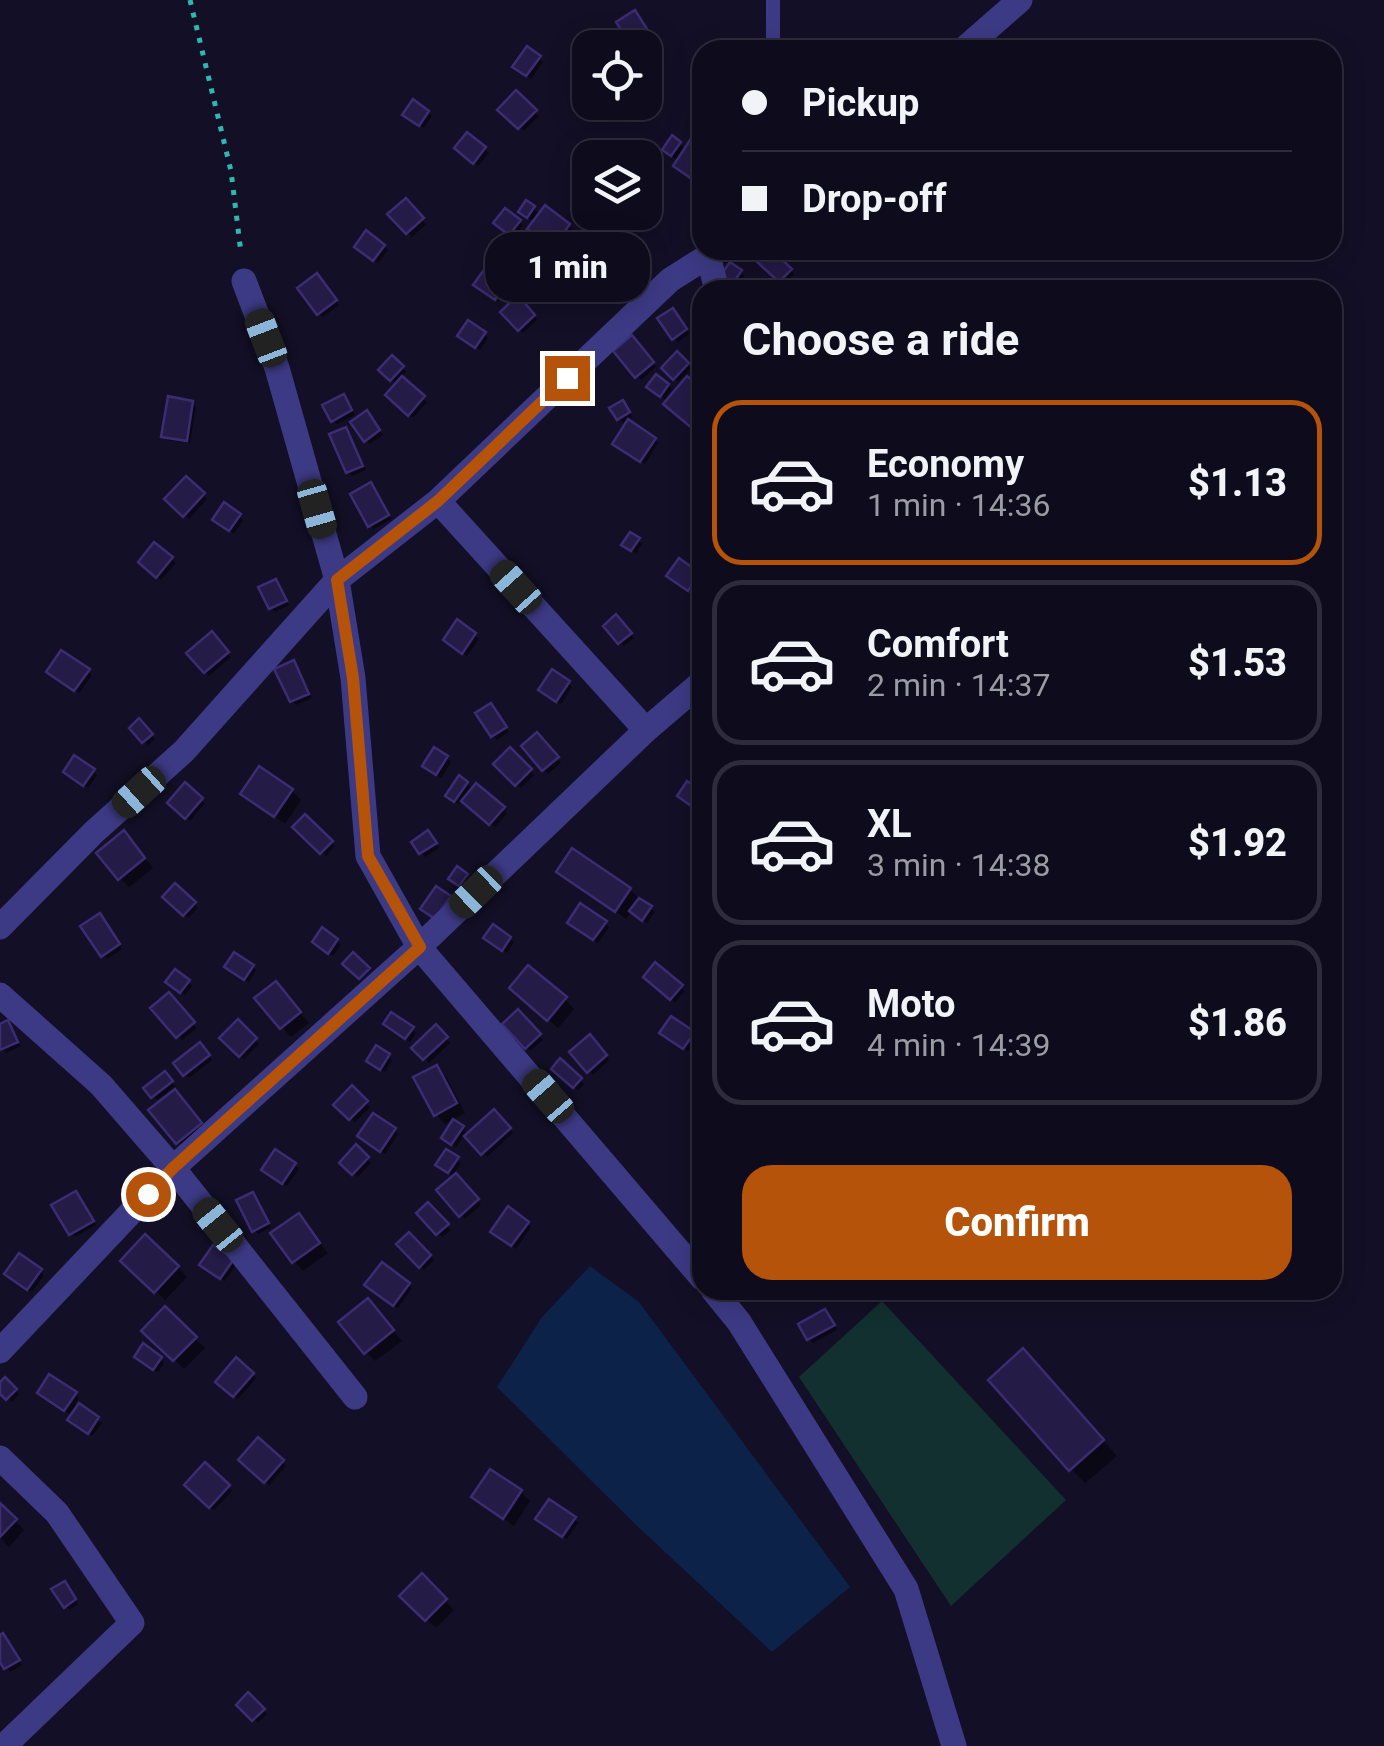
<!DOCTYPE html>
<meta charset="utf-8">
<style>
:root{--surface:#0e0b1c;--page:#1c1929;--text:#f1f3f6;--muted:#9b9ba3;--line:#2e2b3b;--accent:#b45309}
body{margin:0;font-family:Roboto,sans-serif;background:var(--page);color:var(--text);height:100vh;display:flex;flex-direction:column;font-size:38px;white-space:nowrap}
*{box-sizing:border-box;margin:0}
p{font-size:32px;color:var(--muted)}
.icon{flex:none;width:55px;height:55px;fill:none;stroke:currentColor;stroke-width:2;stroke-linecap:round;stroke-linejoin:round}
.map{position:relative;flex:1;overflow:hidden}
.panel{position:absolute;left:692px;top:280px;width:650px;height:1020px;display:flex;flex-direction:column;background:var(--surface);border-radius:30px;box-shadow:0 5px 25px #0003,0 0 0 2px var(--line)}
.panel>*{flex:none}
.guide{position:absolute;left:692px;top:40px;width:650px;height:220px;border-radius:30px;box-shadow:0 5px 25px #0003,0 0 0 2px var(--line);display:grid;align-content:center;height:220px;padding:0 50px;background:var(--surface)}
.tools{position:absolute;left:572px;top:30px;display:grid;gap:20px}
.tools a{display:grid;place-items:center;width:90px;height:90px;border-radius:20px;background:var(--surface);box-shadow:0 5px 25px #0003,0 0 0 2px var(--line);font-size:50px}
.end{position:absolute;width:45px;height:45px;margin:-22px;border:12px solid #b45309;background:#fff;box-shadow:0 0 0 5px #fff}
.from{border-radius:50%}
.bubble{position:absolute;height:70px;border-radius:30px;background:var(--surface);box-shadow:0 5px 25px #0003,0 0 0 2px var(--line);font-size:32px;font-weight:800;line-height:70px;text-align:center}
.car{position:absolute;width:30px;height:60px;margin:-30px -15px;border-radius:12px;box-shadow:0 0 8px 2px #0007;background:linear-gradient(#222 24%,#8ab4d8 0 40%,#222 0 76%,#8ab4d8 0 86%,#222 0)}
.guide b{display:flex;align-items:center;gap:35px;height:95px;font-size:38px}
.guide b+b{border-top:2px solid var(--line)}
.guide i{width:25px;height:25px;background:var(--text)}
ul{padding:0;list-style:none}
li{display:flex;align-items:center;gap:30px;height:165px;margin:0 20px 15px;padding:0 30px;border:5px solid var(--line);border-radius:30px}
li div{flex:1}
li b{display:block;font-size:38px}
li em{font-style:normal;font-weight:800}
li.active{border-color:var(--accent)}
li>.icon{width:90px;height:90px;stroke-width:1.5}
h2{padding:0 50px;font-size:45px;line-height:120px}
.primary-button{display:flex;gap:20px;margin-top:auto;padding:20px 50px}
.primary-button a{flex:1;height:115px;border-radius:30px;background:var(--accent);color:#fff;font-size:40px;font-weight:800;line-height:115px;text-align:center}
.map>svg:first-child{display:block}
.green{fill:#12302f}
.water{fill:#0c2248}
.shadow{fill:#0007}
.building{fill:#241b47;stroke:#3b2d73;stroke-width:2.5}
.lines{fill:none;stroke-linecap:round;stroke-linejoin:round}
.path{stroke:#2fb8b0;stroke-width:5;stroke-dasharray:5 8;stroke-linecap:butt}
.service{stroke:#3d3a85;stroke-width:14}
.minor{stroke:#3d3a85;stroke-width:25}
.route{stroke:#b45309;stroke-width:12}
</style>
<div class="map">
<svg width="1384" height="1746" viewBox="0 0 1384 1746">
<rect width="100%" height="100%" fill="#130f26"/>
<!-- green -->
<path class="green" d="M882,1301l184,199 -115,106 -152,-229z"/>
<!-- water -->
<path class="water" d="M590,1266l49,36 211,285 -78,65 -138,-129 -137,-136 45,-70z"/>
<!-- shadow -->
<path class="shadow" d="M638,17l13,20 -15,9 -4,-4z
M539,58l4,4 -12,17 -11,-9z
M516,94l23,22 -15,15 -23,-21z
M428,113l4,3 -8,12 -14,-10z
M468,135l21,18 -11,13 -21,-18z
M693,140l9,7v40l-17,-12 -9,-9 3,-5 -10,-7 11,-10 6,6z
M405,201l21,23 -14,13 -21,-23z
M533,208l8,7 4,-6 28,21 -15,20 -23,-18v-10l-10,-6z
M519,222l4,3 -9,12 -17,-14z
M598,238l21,26 -29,24 -31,-35z
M384,246l4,4 -10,13 -17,-12z
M786,250h25l-7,12z
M769,251l25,23 -10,10 -25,-23z
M731,265l13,11 -7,11 -10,-7z
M534,274l4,4 -10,15 -15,-11 -14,20 -18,-13 29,-13 6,6z
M321,280l18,25 -16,12 -4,-4z
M518,299l19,21 -14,13 -19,-21z
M677,315l12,19 -11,8 -4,-4z
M484,334l4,4 -8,12 -15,-11z
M636,342l20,25 -15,13 -25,-29z
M677,355l14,13 -13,14 -14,-14z
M392,358l14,13 -6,7 27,24 -14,16 -25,-23 9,-10 -15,-15z
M687,379l15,13v43l-26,-22z
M668,385l4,4 -7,10 -12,-8z
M348,401l7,14 -18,9 -4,-4z
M192,403l4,4 -6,36 -22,-3 -4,-4z
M627,407l5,10 -9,6 -4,-4z
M370,417l13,18 -13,9 -4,-4z
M345,430l21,40 -14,6 -4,-4z
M655,440l3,3 -13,21 -26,-17z
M186,479l21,20 -18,20 -21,-20z
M374,489l17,30 -17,10 -4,-4z
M239,516l4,4 -9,14 -14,-10z
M638,540l4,4 -6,9 -8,-5z
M155,545l21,18 -15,17 -20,-18z
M679,561l23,18 -10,14 -19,-13z
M279,586l10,19 -14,7 -4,-4z
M616,618l18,20 -10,8 -18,-20z
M458,623l21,16 -12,17 -17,-13z
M211,635l20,22 -22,19 -19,-23z
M294,663l18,35 -16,7 -4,-4z
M88,671l4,4 -13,18 -26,-17z
M568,683l4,4 -11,17 -16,-11z
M494,710l15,22 -12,8 -4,-4z
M139,722l16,17 -7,6 -16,-17z
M537,736l24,27 -13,11 -24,-28z
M510,751l24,24 -13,13 -24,-24z
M447,758l4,4 -10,16 -12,-8z
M93,771l4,4 -9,13 -18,-13z
M467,783l6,7 3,-3 31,26 -12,14 -32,-28 -4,5 -7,-4z
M688,785l14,10 -3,15 -14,-11z
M185,786l20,17 -15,18 -20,-18z
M292,791l9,9 -16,24 -42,-31z
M305,818l30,28 -9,10 -31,-29z
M432,837l7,11 -14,9 -11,-15z
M133,843l20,25 -24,19 -9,-9z
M560,872l70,18 25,22 -8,11 -15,-13 -6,9z
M466,876l4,4 -6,9 -9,-6z
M175,887l23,21 -10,10 -22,-21z
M103,920l19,29 -15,10 -4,-4z
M605,923l4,4 -11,16 -24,-17z
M510,939l4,3 -7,11 -17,-11z
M337,941l4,4 -8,11 -14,-10z
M252,966l4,4 -7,12 -18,-12z
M656,966l29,25 -10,11 -29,-25z
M188,982l4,4 -7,9 -13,-9z
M285,994l24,29 -18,14 -9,-10z
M169,996l28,32 -15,12 -28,-31z
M522,997l43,2 9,10 -16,19z
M518,1013l25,27 -13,11 -24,-27z
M7,1023l14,23 -15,7 -6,-7v-19z
M238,1023l21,21 -15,15 -21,-21z
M390,1028l22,1 4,4 -6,9z
M436,1028l14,15 -21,20 -14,-15z
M693,1034l4,4 -9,13 -22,-14z
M590,1037l19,23 -16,15 -21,-23z
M200,1046l12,14 -23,18 -4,-4z
M388,1056l4,4 -7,12 -12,-7z
M561,1062l23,22 -6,6 -24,-21z
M436,1068l10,9 19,36 -20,11 -9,-10z
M165,1074l10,12 -18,14 -11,-12z
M352,1089l18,18 -15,15 -19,-17z
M184,1102l26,32 -22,18 -36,-41z
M494,1113l19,20 -26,24 -22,-23 -9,13 -8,-6 14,-13 7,7z
M394,1130l4,4 -13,20 -21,-14z
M356,1148l15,15 -13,14 -16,-14z
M457,1159l4,4 -7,11 27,31 -16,14 -25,-29 15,-13 -13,-9z
M295,1165l4,4 -12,17 -18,-13z
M80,1198l16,27 -21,12 -4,-4z
M256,1199l15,28 -13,7 -4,-4z
M427,1206l24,24 -9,7 -23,-24z
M299,1216l29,37 -25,18 -9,-10z
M527,1223l4,4 -15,22 -19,-14z
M409,1235l25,25 -10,10 -24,-26z
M213,1248l23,17 -11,16 -19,-13z
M124,1261l54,6 9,10 -22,23z
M40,1271l4,4 -12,17 -21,-14z
M408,1285l4,3 -14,20 -26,-19z
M165,1310l40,38 -21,21 -39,-39z
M377,1311l25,30 -27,20 -9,-9z
M829,1316l8,14 -24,13 -4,-4z
M160,1359l4,4 -6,9 -17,-12z
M236,1361l20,17 -18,21 -20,-17z
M1038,1366l79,90 -32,27 -14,-14z
M5,1380l14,14 -7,8 -12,-12z
M75,1394l4,4 -4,6 27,19 -10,13 -18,-12 -1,-8 -29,-19z
M259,1441l27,25 -17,19 -27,-25z
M205,1466l27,25 -18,19 -27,-25z
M521,1492l9,9 -16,25 -40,-29z
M0,1507l24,23 -15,17 -9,-9z
M574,1519l4,4 -11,16 -25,-16z
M422,1577l32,33 -18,18 -33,-32z
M68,1588l10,16 -9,6 -3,-4z
M0,1638l6,2 16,25 -12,7 -10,-14z
M248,1696l19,18 -9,9 -19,-18z"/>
<!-- building -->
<path class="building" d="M635,10l14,22 -19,12 -14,-22z
M527,46l14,10 -15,20 -14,-9z
M516,90l21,20 -19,19 -21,-19z
M413,99l16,12 -10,15 -17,-11z
M467,132l19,15 -13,17 -19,-16z
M672,135l9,7 -10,14 -9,-6z
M692,137l10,7v42l-29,-20z
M406,198l18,20 -18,16 -19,-20z
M526,200l9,6 -8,12 -9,-6z
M545,205l25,19 -17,24 -26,-19z
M505,208l16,12 -12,15 -16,-12z
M589,225l23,28 -33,27 -23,-27z
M366,230l19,15 -12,16 -19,-14z
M766,250h6l20,19 -13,13 -23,-21z
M784,250h21l-6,10z
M491,260l21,14 -17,26 -22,-15z
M730,262l12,8 -10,15 -12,-9z
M525,265l11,7 -13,19 -11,-7z
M317,273l20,27 -20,15 -20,-27z
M518,295l17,20 -17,16 -18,-19z
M673,308l14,21 -15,11 -15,-22z
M468,320l18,12 -11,16 -18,-12z
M632,335l22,27 -19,16 -22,-27z
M677,351l12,12 -16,17 -12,-12z
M392,355l12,11 -14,15 -12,-11z
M656,374l13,10 -9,13 -14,-10z
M402,376l23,20 -17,20 -23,-21z
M687,376l15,13v29l-9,11 -30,-25z
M344,394l8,16 -21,12 -9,-17z
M168,396l25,5 -6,40 -26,-4z
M623,400l7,12 -13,8 -8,-12z
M367,410l13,20 -16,12 -14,-20z
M628,419l28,19 -16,24 -28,-18z
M346,427l17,39 -17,7 -17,-39z
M186,476l19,17 -22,24 -19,-18z
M371,482l18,33 -21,12 -18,-33z
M224,502l17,12 -12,17 -17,-11z
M630,532l10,6 -9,13 -10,-6z
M154,542l19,15 -17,21 -18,-16z
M679,558l21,15 -12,18 -22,-15z
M276,579l11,22 -18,8 -11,-22z
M616,614l16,19 -14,11 -15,-18z
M457,619l19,14 -14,21 -19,-14z
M212,631l17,21 -25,21 -18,-20z
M61,650l29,19 -16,22 -28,-19z
M294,660l15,34 -19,8 -16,-33z
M552,669l18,12 -14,21 -18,-12z
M491,703l16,24 -16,10 -16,-24z
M139,718l14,16 -11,9 -13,-15z
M537,732l22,25 -17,14 -21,-25z
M434,747l14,9 -12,19 -14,-9z
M510,747l22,22 -17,17 -22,-22z
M74,755l21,14 -12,17 -20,-14z
M259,766l34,23 -19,28 -34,-23z
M459,775l9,7 -14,20 -9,-6z
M687,781l15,11 -8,16 -17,-12z
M185,782l18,16 -18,21 -18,-16z
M476,783l29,24 -16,18 -28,-24z
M305,814l28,27 -13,13 -28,-27z
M124,830l21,28 -27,22 -22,-27z
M428,830l9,13 -18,11 -8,-12z
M572,848l59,40 -16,24 -59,-40z
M457,866l11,8 -9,12 -11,-7z
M175,883l21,19 -13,14 -21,-19z
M436,886l15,10 -16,23 -15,-10z
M639,898l13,8 -10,15 -13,-10z
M580,903l27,18 -14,19 -26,-17z
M100,913l20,31 -19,13 -21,-31z
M493,924l18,13 -9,14 -19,-13z
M322,927l16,12 -10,15 -16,-12z
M234,952l20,13 -10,15 -20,-13z
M353,952l17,16 -11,11 -17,-15z
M655,962l28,23 -13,15 -27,-23z
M528,965l39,32 -20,24 -38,-33z
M175,969l15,11 -10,13 -15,-11z
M276,981l25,31 -21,17 -26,-31z
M169,992l26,30 -19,16 -26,-30z
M518,1009l23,25 -16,15 -23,-25z
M391,1012l23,15 -9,12 -22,-15z
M671,1016l24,16 -12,17 -24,-16z
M238,1019l19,19 -18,19 -20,-19z
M8,1020l10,22 -18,8v-26z
M436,1024l12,13 -25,23 -12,-12z
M590,1034l17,21 -20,18 -18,-21z
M200,1042l10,13 -27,21 -10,-13z
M376,1045l14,9 -10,16 -14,-9z
M560,1058l22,20 -9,10 -22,-19z
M437,1065l20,38 -23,13 -21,-39z
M165,1071l8,10 -22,17 -8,-10z
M352,1085l16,16 -19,19 -16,-15z
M175,1089l27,34 -26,21 -28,-34z
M494,1109l17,19 -30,27 -17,-19z
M373,1113l23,15 -16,24 -23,-16z
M453,1119l11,7 -13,19 -10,-7z
M356,1144l13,13 -17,18 -13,-12z
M275,1149l21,14 -14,21 -21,-14z
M446,1149l13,8 -11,16 -13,-8z
M456,1173l23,26 -20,18 -23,-27z
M76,1191l18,30 -25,14 -18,-30z
M253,1192l16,31 -17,9 -16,-32z
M428,1202l21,22 -13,11 -20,-22z
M508,1206l21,16 -18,24 -21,-14z
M299,1213l21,30 -28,20 -22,-30z
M409,1232l22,23 -12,13 -23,-24z
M145,1234l34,32 -25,27 -34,-32z
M213,1245l21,14 -14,20 -21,-14z
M19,1253l23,16 -15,21 -23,-16z
M382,1262l28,21 -17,23 -29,-21z
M368,1298l26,32 -30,24 -26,-32z
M165,1306l32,31 -24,24 -32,-30z
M825,1309l10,16 -28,15 -9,-16z
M143,1343l19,14 -9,13 -19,-13z
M1023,1348l81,92 -35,31 -81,-91z
M236,1357l18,16 -21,24 -18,-15z
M49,1374l28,18 -13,19 -27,-18z
M5,1377l12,12 -11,11 -6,-6v-12z
M79,1403l20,14 -11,17 -21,-14z
M258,1437l26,23 -20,23 -26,-23z
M205,1462l25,23 -21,23 -25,-23z
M490,1469l32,21 -19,29 -32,-22z
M549,1499l27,18 -14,20 -27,-18z
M0,1503l17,16 -17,18z
M422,1573l25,26 -22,22 -26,-25z
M65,1581l11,18 -12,9 -13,-19z
M3,1633l17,27 -16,9 -4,-7v-27z
M248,1692l17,17 -13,12 -16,-16z"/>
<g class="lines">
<!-- path -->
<path class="path" d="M190,0l41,171 10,82"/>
<!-- service -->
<path class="service" d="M773,50v-50"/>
<!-- minor -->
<path class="minor" d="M963,50l57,-50
M708,256l9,34
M244,281l33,87 60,212 16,98 15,178 51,91 283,331
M438,501l208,229
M0,927l94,-95 90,-81 153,-171 101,-79 232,-221 38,-24 4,-6
M0,995l101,90 72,83 182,229
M713,1290l26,32 167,267 48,157
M0,1351l173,-183 246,-221 227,-217 56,-48
M0,1458l57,55 75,110 -128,123"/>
</g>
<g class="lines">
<!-- route -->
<path class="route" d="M148,1194l25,-26 247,-221 -52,-91 -15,-178 -16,-98 101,-79 129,-123"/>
</g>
</svg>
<div class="tools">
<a><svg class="icon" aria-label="locate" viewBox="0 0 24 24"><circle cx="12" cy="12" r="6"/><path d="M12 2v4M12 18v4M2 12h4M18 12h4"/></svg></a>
<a><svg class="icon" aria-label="layers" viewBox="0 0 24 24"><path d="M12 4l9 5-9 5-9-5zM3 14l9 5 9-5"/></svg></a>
</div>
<i class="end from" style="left:148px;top:1194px"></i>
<i class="end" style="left:567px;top:378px"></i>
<div class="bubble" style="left:485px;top:232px;width:165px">1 min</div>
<i class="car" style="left:266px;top:338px;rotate:339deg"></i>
<i class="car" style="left:317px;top:509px;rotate:164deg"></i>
<i class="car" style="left:516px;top:587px;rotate:318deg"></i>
<i class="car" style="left:139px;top:792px;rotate:228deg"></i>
<i class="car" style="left:476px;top:892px;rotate:226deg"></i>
<i class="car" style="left:548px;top:1096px;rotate:319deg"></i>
<i class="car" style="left:218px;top:1225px;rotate:321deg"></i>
<div class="guide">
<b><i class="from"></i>Pickup</b>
<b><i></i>Drop-off</b>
</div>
<section class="panel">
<h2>Choose a ride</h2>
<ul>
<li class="active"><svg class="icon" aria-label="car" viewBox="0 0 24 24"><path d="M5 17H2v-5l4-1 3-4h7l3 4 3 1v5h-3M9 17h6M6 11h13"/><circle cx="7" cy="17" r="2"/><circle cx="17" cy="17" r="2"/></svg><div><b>Economy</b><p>1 min · 14:36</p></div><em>$1.13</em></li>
<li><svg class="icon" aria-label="car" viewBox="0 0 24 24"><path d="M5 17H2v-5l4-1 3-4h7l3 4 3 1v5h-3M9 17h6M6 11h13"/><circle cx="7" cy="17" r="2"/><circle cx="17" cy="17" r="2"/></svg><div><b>Comfort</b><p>2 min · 14:37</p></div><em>$1.53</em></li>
<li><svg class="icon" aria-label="car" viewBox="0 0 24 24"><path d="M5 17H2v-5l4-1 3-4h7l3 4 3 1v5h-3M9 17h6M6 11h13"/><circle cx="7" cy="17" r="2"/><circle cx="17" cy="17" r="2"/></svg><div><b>XL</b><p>3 min · 14:38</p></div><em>$1.92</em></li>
<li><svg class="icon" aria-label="car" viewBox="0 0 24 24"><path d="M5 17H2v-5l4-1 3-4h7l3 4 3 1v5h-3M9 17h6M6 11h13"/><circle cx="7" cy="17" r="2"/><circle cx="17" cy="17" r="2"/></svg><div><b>Moto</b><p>4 min · 14:39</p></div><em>$1.86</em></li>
</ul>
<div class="primary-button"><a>Confirm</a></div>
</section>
</div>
